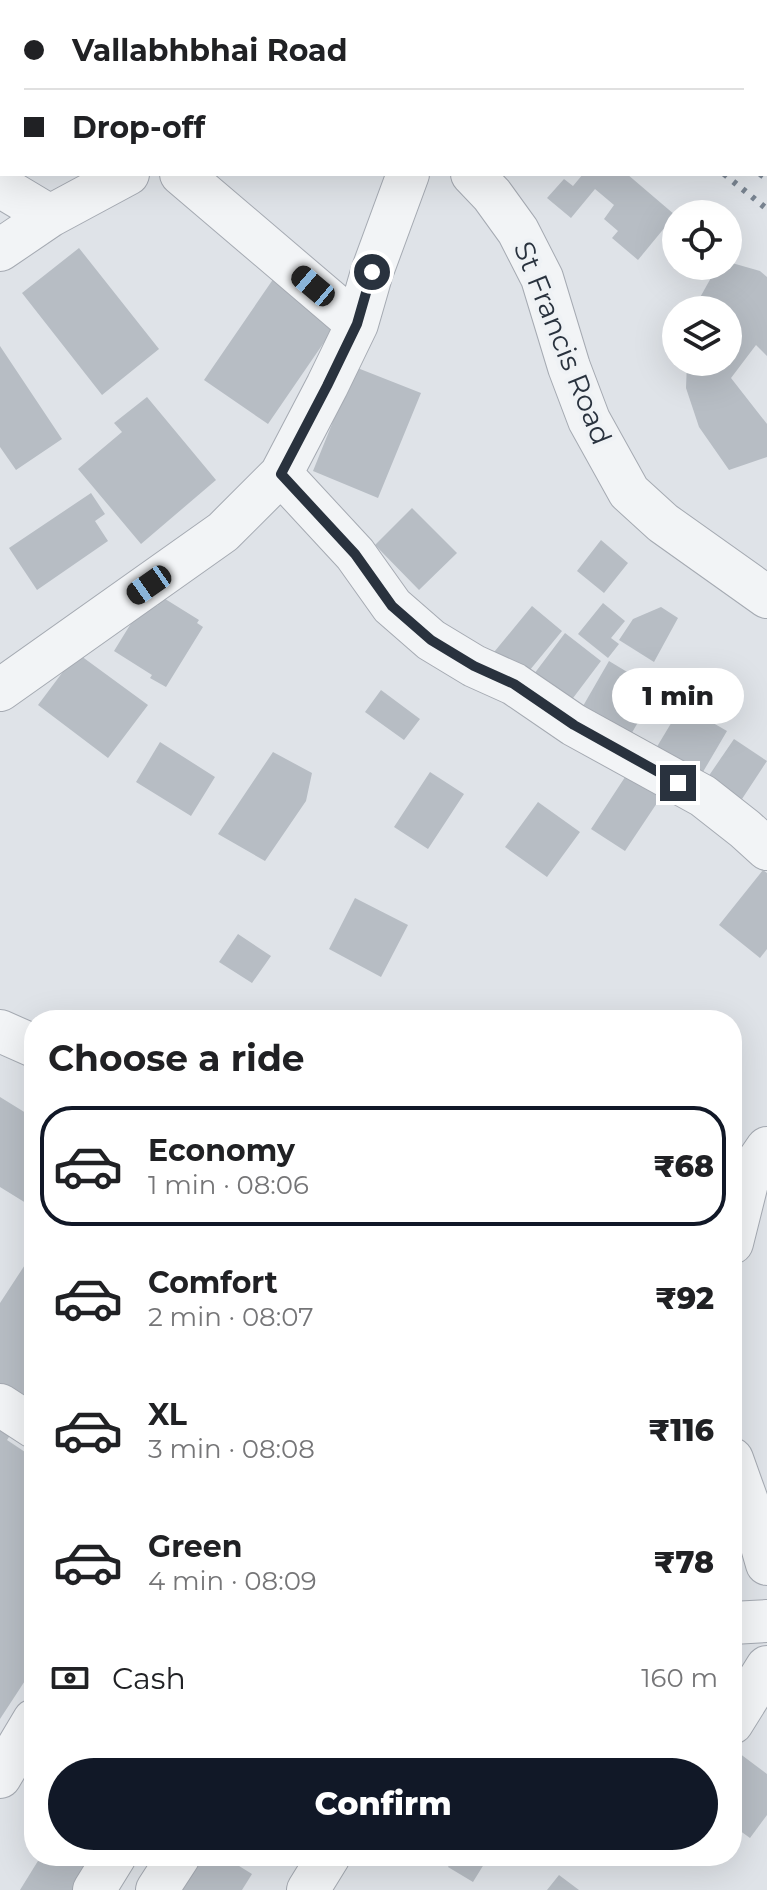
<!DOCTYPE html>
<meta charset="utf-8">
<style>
:root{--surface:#fff;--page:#f6f6f6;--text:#202124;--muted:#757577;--line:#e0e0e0;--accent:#111827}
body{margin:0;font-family:Montserrat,sans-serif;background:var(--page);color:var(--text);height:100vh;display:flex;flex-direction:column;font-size:30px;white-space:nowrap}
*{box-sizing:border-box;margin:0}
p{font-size:26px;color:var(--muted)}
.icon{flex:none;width:44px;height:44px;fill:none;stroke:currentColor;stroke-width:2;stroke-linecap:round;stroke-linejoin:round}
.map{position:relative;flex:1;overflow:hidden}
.sheet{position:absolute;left:24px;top:1010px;width:718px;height:856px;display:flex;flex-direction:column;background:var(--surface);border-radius:32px;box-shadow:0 8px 32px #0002}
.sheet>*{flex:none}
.guide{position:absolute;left:0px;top:0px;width:768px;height:176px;box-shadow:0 8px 32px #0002;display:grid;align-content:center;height:176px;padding:0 24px;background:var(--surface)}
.tools{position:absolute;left:662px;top:200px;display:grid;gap:16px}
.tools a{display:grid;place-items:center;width:80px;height:80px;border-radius:50%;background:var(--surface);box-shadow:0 8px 32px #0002;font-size:40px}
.end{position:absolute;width:36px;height:36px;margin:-18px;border:10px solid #29323e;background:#fff;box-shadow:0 0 0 4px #fff}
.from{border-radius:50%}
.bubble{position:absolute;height:56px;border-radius:28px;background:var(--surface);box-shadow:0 8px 32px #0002;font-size:26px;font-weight:800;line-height:56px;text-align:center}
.car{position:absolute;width:24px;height:48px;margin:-24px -12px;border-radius:10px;box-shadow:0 0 6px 2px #0007;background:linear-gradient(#222 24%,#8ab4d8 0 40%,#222 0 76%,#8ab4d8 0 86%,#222 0)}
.guide b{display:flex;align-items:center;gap:28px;height:76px;font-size:30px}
.guide b+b{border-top:2px solid var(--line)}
.guide i{width:20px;height:20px;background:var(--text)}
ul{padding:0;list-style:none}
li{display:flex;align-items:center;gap:24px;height:120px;margin:0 16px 12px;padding:0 8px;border:4px solid transparent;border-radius:32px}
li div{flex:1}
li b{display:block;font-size:30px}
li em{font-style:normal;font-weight:800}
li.selected{border-color:var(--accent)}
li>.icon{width:72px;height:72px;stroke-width:1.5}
h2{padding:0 24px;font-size:36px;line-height:96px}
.pay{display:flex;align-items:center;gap:20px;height:88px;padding:0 24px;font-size:30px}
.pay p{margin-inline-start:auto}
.button{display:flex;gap:16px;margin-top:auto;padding:16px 24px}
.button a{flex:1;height:92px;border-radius:48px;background:var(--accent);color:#fff;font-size:32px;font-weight:800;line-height:92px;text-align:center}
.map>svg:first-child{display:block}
.building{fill:#b7bdc4}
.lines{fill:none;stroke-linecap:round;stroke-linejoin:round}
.minor-casing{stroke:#a5aab2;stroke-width:44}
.minor{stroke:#f2f4f6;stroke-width:42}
.rail{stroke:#798491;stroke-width:6;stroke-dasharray:4 8;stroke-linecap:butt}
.route{stroke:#29323e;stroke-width:10}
.labels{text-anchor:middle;stroke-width:8;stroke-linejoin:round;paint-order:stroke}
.street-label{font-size:28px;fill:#29323e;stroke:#eff2f5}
</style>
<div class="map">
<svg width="767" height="1890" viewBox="0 0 767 1890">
<rect width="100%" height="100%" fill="#dfe3e8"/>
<!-- building -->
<path class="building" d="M583,174h44l48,41 -37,45 -26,-22 6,-7 -14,-12 10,-14 -19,-16 -24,29 -24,-20 17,-19 9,7z
M79,248l80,101 -57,46 -80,-102z
M732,263l28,8 7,6v79l-11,-11 -25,33 36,46v33l-38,13 -30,-43 -13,-39 1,-26h41v-52h-35l19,-34z
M276,275l64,44 -72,105 -64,-44z
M0,346l62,93 -46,31 -16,-23z
M355,367l66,26 -43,105 -65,-27z
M147,397l69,83 -75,64 -63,-75 44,-37 -8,-9z
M91,493l14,21 -10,7 13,20 -71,49 -28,-42z
M412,508l45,45 -38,37 -44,-45z
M601,540l27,23 -24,30 -27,-22z
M162,597l37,23 -2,3 6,4 -37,60 -16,-9 2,-3 -38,-24 32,-52 11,7z
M603,603l22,18 -14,17 8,6 -11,14 -30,-24z
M532,606l30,25 -42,51 -30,-25z
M661,607l17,11 -24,44 -35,-22 14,-21z
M565,633l36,28 -37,49 -36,-28z
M77,653l71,52 -40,53 -70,-53z
M609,661l48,29 -30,51 -48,-28z
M381,690l39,29 -16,21 -39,-28z
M682,705l45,26 -27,46 -45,-27z
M734,739l33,22 -25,38 -34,-22z
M160,742l55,35 -24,39 -55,-34z
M273,752l39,21 -6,28 -41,60 -47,-27z
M629,771l34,23 -38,57 -34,-22z
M430,772l34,22 -36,55 -34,-22z
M538,802l42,30 -33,45 -42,-30z
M763,870l4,3v76l-7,9 -41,-33z
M355,898l53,27 -27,52 -52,-28z
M238,934l33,22 -19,27 -33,-21z
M0,1097l34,21v90l-34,-21z
M34,1251v148l-27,41 27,18v209l-34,52v-416z
M732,1659l22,14 -22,35z
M735,1750l32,24v41l-17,23 -18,-13v-71z
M41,1856h28l23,14 -13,20h-59z
M201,1856h22l29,18 -10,16h-62z
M454,1856h35l-16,26 -25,-15z
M559,1875l20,15h-32z"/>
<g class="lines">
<!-- minor casing -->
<g class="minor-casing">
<path id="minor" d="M410,0l2,2
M181,174l176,150
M472,174l20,21 26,36 24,47 27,89 20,53 40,72 34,31 104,74
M0,186l50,30
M0,250l50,-34 78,-42
M281,474l74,80 37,52 39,34 43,26 40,18 60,41 129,71 42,33 22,20
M0,690l223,-158 58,-58 46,-88 30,-62 15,-52 36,-98
M0,1031l34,15
M732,1243l16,-64 8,-15 11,-16
M0,1405l34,22
M732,1459l25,70 10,35
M732,1623l35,-2
M732,1723l35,-56
M0,1777l34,-57
M94,1890l21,-34
M157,1890l22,-34
M308,1890l21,-34"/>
</g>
<!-- minor -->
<use href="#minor" class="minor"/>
<!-- rail -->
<path class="rail" d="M512,0l2,2
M548,0l2,2
M584,0l2,2
M618,0l2,2
M651,0l2,2
M685,0l3,2
M724,0l2,2
M766,34l1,1
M766,66h1
M766,94l1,1
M766,120l1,1
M766,149l1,1
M724,174l43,35
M760,174l7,5"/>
</g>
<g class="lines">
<!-- route -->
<path class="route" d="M372,272l-15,52 -30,62 -46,88 74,80 37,52 39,34 43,26 40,18 60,41 104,58"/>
</g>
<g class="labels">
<!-- street labels -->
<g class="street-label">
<text transform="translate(563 343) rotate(68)" y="10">St Francis Road</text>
</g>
</g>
</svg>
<div class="tools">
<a><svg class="icon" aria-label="locate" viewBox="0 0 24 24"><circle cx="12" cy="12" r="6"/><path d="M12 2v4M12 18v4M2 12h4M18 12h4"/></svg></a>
<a><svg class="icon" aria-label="layers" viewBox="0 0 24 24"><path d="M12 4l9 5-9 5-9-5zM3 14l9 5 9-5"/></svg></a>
</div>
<i class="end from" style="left:372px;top:272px"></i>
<i class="end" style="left:678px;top:783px"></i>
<div class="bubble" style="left:612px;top:668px;width:132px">1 min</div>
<i class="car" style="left:313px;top:286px;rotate:310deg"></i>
<i class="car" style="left:149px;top:585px;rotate:235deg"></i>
<div class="guide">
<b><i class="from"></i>Vallabhbhai Road</b>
<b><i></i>Drop-off</b>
</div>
<section class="sheet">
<h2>Choose a ride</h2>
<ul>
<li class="selected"><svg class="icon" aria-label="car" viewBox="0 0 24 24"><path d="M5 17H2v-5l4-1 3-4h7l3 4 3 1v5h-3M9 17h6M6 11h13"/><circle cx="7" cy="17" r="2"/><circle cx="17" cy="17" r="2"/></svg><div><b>Economy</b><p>1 min · 08:06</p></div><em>₹68</em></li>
<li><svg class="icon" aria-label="car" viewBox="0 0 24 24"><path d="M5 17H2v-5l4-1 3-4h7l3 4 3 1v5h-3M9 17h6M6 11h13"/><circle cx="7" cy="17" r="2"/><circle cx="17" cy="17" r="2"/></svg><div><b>Comfort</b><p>2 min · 08:07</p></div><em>₹92</em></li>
<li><svg class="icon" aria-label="car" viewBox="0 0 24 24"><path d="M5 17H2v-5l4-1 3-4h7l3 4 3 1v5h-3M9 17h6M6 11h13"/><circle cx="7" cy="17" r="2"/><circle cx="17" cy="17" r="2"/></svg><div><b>XL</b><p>3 min · 08:08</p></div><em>₹116</em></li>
<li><svg class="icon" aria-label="car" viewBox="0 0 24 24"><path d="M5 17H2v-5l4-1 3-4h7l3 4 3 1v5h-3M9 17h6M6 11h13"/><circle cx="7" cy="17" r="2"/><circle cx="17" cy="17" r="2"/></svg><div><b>Green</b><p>4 min · 08:09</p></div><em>₹78</em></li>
</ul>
<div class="pay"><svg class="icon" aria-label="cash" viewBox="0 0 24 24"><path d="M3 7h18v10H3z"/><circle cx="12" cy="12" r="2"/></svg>Cash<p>160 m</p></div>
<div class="button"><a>Confirm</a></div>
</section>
</div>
